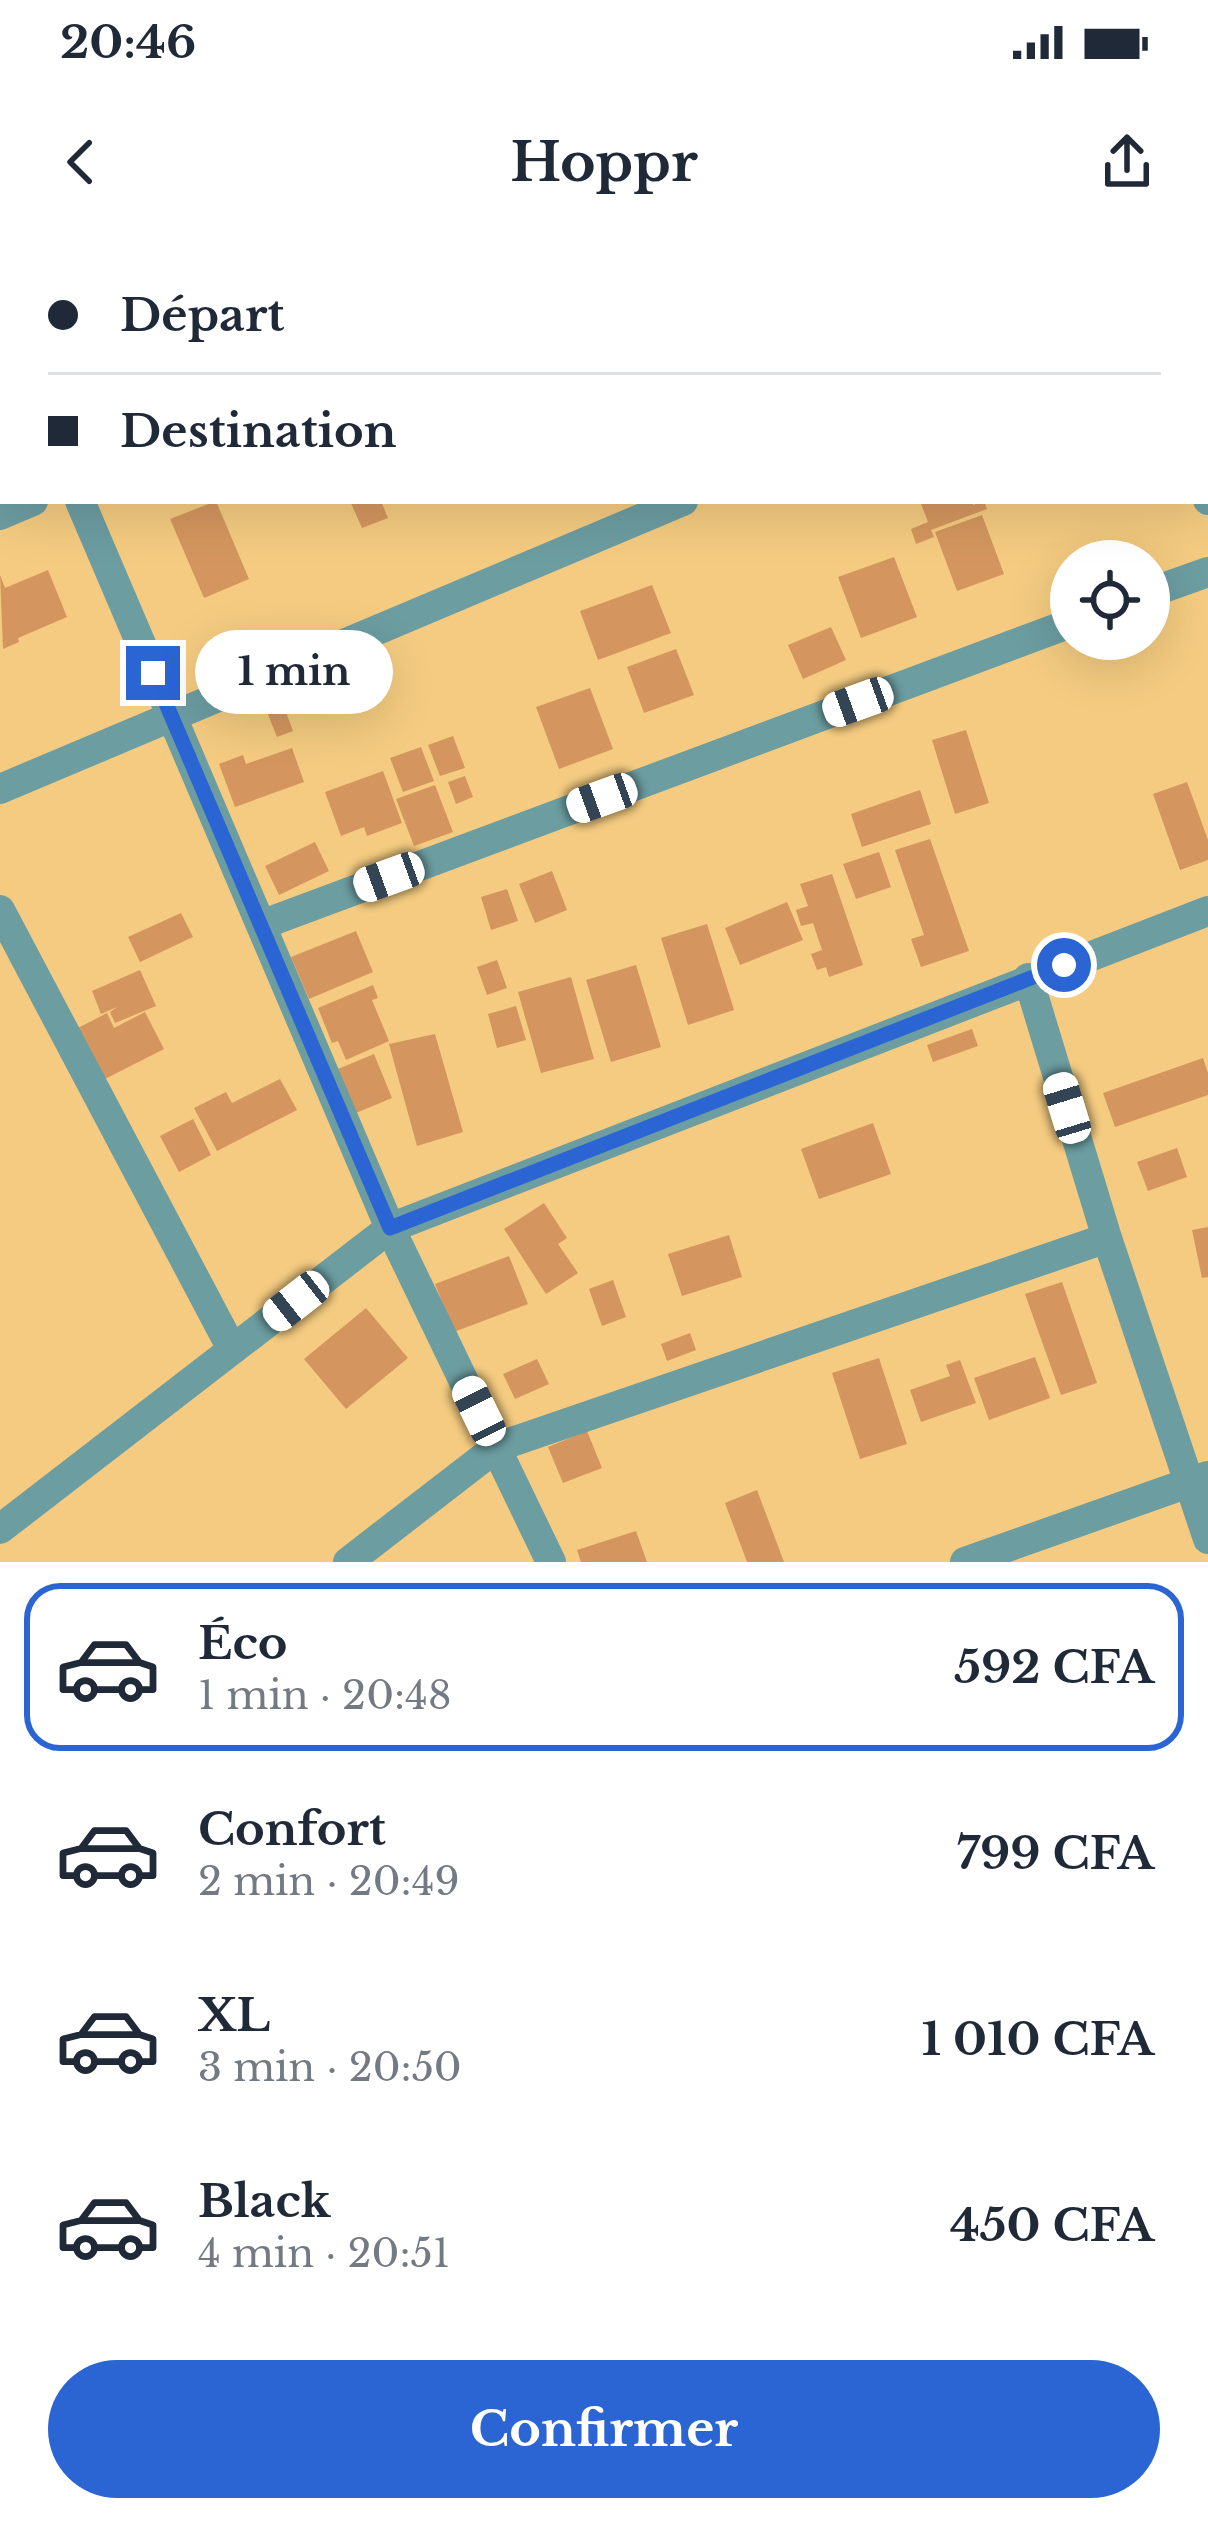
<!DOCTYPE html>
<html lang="fr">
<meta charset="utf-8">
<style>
:root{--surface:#fff;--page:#f2f2f3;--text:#1f2937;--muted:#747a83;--line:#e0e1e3;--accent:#2b65d3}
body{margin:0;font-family:"Libre Baskerville",serif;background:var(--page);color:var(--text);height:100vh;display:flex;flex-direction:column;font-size:45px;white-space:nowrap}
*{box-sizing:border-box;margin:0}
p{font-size:39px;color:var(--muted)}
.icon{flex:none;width:66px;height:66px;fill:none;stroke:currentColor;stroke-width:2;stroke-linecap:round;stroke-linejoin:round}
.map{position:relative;height:1322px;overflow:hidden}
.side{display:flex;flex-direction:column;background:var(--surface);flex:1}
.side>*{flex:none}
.guide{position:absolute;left:0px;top:0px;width:1209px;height:264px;box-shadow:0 12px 48px #0002;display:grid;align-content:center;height:264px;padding:0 48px;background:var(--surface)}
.controls{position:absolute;left:1050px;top:300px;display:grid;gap:24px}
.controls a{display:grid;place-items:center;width:120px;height:120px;border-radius:50%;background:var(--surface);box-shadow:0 12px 48px #0002;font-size:60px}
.end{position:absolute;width:54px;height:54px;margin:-27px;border:15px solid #2b65d3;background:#fff;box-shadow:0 0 0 6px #fff}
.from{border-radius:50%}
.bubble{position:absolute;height:84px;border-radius:42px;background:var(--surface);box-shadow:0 12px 48px #0002;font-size:39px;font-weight:700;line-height:84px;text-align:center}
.car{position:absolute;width:36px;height:72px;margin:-36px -18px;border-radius:15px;box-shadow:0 0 9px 3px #0007;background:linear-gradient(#fff 24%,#345 0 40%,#fff 0 76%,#345 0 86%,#fff 0)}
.guide b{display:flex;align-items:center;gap:42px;height:114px;font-size:45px}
.guide b+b{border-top:3px solid var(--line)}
.guide i{width:30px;height:30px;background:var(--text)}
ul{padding:21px 0 0;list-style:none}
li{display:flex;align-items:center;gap:36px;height:168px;margin:0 24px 18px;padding:0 24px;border:6px solid transparent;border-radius:36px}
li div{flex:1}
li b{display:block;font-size:45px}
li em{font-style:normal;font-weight:700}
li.active{border-color:var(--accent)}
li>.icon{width:108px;height:108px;stroke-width:1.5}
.cta{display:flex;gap:24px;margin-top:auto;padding:24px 48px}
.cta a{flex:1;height:138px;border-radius:72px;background:var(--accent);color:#fff;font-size:48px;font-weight:700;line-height:138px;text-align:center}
.status{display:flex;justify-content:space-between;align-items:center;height:84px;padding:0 60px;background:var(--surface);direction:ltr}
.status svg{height:33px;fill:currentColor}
header{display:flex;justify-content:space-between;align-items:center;height:156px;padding:0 48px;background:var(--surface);font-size:54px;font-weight:700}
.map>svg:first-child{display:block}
.building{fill:#d4965e}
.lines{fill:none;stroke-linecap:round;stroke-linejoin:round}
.minor{stroke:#6c9da1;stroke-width:30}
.route{stroke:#2b65d3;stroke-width:15}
</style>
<div class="status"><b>20:46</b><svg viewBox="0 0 49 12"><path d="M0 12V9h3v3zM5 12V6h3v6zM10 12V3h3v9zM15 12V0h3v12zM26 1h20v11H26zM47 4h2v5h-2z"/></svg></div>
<header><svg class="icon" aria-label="back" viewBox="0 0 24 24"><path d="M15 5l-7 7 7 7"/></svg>Hoppr<svg class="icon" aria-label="share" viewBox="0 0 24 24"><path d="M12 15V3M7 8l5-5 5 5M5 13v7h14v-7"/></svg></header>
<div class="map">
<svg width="1208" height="1322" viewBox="0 0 1208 1322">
<rect width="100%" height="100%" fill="#f4cb80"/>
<!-- building -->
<path class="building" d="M216,261l33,78 -45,19 -34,-79z
M350,261h31l7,17 -26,10z
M920,261h52l1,4 11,-4 3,8 -56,21 3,7 -18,7 -5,-15 17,-7z
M982,275l22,59 -47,17 -22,-59z
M894,317l23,60 -56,21 -23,-61z
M48,330l19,47 -49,21 1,4 -16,7 -3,-74 5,13z
M652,345l19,48 -73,27 -18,-49z
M831,387l15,33 -43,19 -15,-34z
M676,409l18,46 -50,18 -17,-46z
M590,448l23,61 -54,20 -23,-62z
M280,456l13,35 -16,6 -14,-35z
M966,490l23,73 -34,11 -23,-74z
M453,496l12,32 -25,8 -12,-31z
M421,507l13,34 -31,11 -13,-34z
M292,508l12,34 -69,25 -16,-43 24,-9 3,9z
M383,531l19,52 -35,13 -3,-9 -23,9 -16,-44z
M465,536l8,21 -17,7 -8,-22z
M1187,542l21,58v20l-28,10 -27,-76z
M435,545l18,47 -39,14 -18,-47z
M920,550l11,34 -69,23 -11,-33z
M930,599l39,112 -48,16 -10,-28 13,-4 -29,-85z
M315,602l14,29 -50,24 -14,-29z
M879,612l12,35 -35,12 -13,-35z
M552,631l15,39 -32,13 -16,-39z
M832,634l31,91 -34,12 -3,-10 -9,3 -6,-16 11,-4 -9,-27 -12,3 -5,-16 12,-4 -8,-22z
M507,649l11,32 -27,9 -10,-33z
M787,662l16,38 -63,25 -15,-37z
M181,673l12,24 -53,25 -12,-25z
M707,684l27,86 -46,15 -27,-87z
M356,691l17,41 -64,27 -18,-42z
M497,720l10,28 -20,7 -10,-28z
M636,725l25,82 -50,15 -25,-82z
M140,730l16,36 -41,17 -5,-11 7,-5 -16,7 -9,-23z
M571,737l23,82 -53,14 -23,-81z
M373,745l5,13 -6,2 17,41 -43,19 -8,-19 -6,2 -14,-35z
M516,766l10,34 -29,8 -9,-34z
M145,772l19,37 -61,31 -27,-51 31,-16 7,15z
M972,789l6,17 -45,16 -6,-17z
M435,794l28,98 -46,14 -28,-102z
M374,814l18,44 -36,15 -18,-44z
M1203,818l5,15v22l-93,32 -12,-34z
M280,839l17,31 -80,41 -23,-43 32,-16 6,11z
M193,879l18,36 -32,17 -19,-36z
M873,883l18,51 -72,25 -18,-50z
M1177,908l10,29 -39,14 -11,-29z
M544,963l23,35 -9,6 20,29 -32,21 -42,-65z
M1208,987v50l-6,1 -10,-48z
M729,995l13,42 -60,19 -14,-42z
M509,1016l19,48 -74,28 -19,-48z
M613,1040l13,37 -24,9 -13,-37z
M1062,1042l35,101 -36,12 -36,-101z
M366,1068l42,50 -62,51 -42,-50z
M690,1093l6,17 -29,11 -6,-17z
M1035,1117l15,41 -61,22 -15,-42z
M879,1118l28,86 -47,15 -28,-86z
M537,1119l12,25 -34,15 -12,-25z
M960,1120l16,43 -55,19 -11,-32 40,-14 -4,-11z
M587,1191l15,37 -39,15 -15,-36z
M757,1250l27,72h-37l-22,-59z
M636,1291l11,31h-66l-4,-12z"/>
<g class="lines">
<!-- minor -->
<path class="minor" d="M892,0l1,3
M1206,36l2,-1
M0,74l3,7
M1206,254l2,6
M80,261l310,727 161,334
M0,275l33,-14
M1149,353l59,-21
M0,549l683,-288
M0,670l232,439
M261,685l810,-302
M1028,738l79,260 101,301
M0,1289l390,-301 818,-317
M348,1322l149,-115 610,-209
M965,1322l243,-86"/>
</g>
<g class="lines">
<!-- route -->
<path class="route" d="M153,433l237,555 674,-263"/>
</g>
</svg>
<div class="controls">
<a><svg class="icon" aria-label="locate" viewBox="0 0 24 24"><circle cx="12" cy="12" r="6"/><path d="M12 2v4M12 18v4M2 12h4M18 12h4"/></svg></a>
</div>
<i class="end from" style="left:1064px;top:725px"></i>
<i class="end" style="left:153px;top:433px"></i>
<div class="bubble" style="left:195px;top:390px;width:198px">1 min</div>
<i class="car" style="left:858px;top:462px;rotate:250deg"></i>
<i class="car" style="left:602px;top:558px;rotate:250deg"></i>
<i class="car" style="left:389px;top:637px;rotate:250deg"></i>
<i class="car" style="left:1067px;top:868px;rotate:343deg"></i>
<i class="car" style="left:296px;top:1061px;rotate:232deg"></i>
<i class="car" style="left:479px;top:1171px;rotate:334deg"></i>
<div class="guide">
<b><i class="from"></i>Départ</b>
<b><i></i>Destination</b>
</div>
</div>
<section class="side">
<ul>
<li class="active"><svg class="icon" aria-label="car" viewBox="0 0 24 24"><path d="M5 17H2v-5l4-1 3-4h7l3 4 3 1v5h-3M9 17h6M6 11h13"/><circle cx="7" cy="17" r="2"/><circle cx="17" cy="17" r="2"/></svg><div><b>Éco</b><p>1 min · 20:48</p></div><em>592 CFA</em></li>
<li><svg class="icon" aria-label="car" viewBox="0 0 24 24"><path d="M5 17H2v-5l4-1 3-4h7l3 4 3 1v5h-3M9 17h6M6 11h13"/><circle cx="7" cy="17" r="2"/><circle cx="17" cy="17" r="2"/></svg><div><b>Confort</b><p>2 min · 20:49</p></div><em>799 CFA</em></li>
<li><svg class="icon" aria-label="car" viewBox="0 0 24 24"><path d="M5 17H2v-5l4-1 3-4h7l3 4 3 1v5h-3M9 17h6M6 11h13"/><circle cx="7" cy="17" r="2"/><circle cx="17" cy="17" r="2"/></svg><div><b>XL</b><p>3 min · 20:50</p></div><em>1 010 CFA</em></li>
<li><svg class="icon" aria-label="car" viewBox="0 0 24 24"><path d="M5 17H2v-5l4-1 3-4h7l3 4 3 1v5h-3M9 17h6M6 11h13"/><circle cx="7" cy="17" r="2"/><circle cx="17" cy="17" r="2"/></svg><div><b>Black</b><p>4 min · 20:51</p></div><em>450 CFA</em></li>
</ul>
<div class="cta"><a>Confirmer</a></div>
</section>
